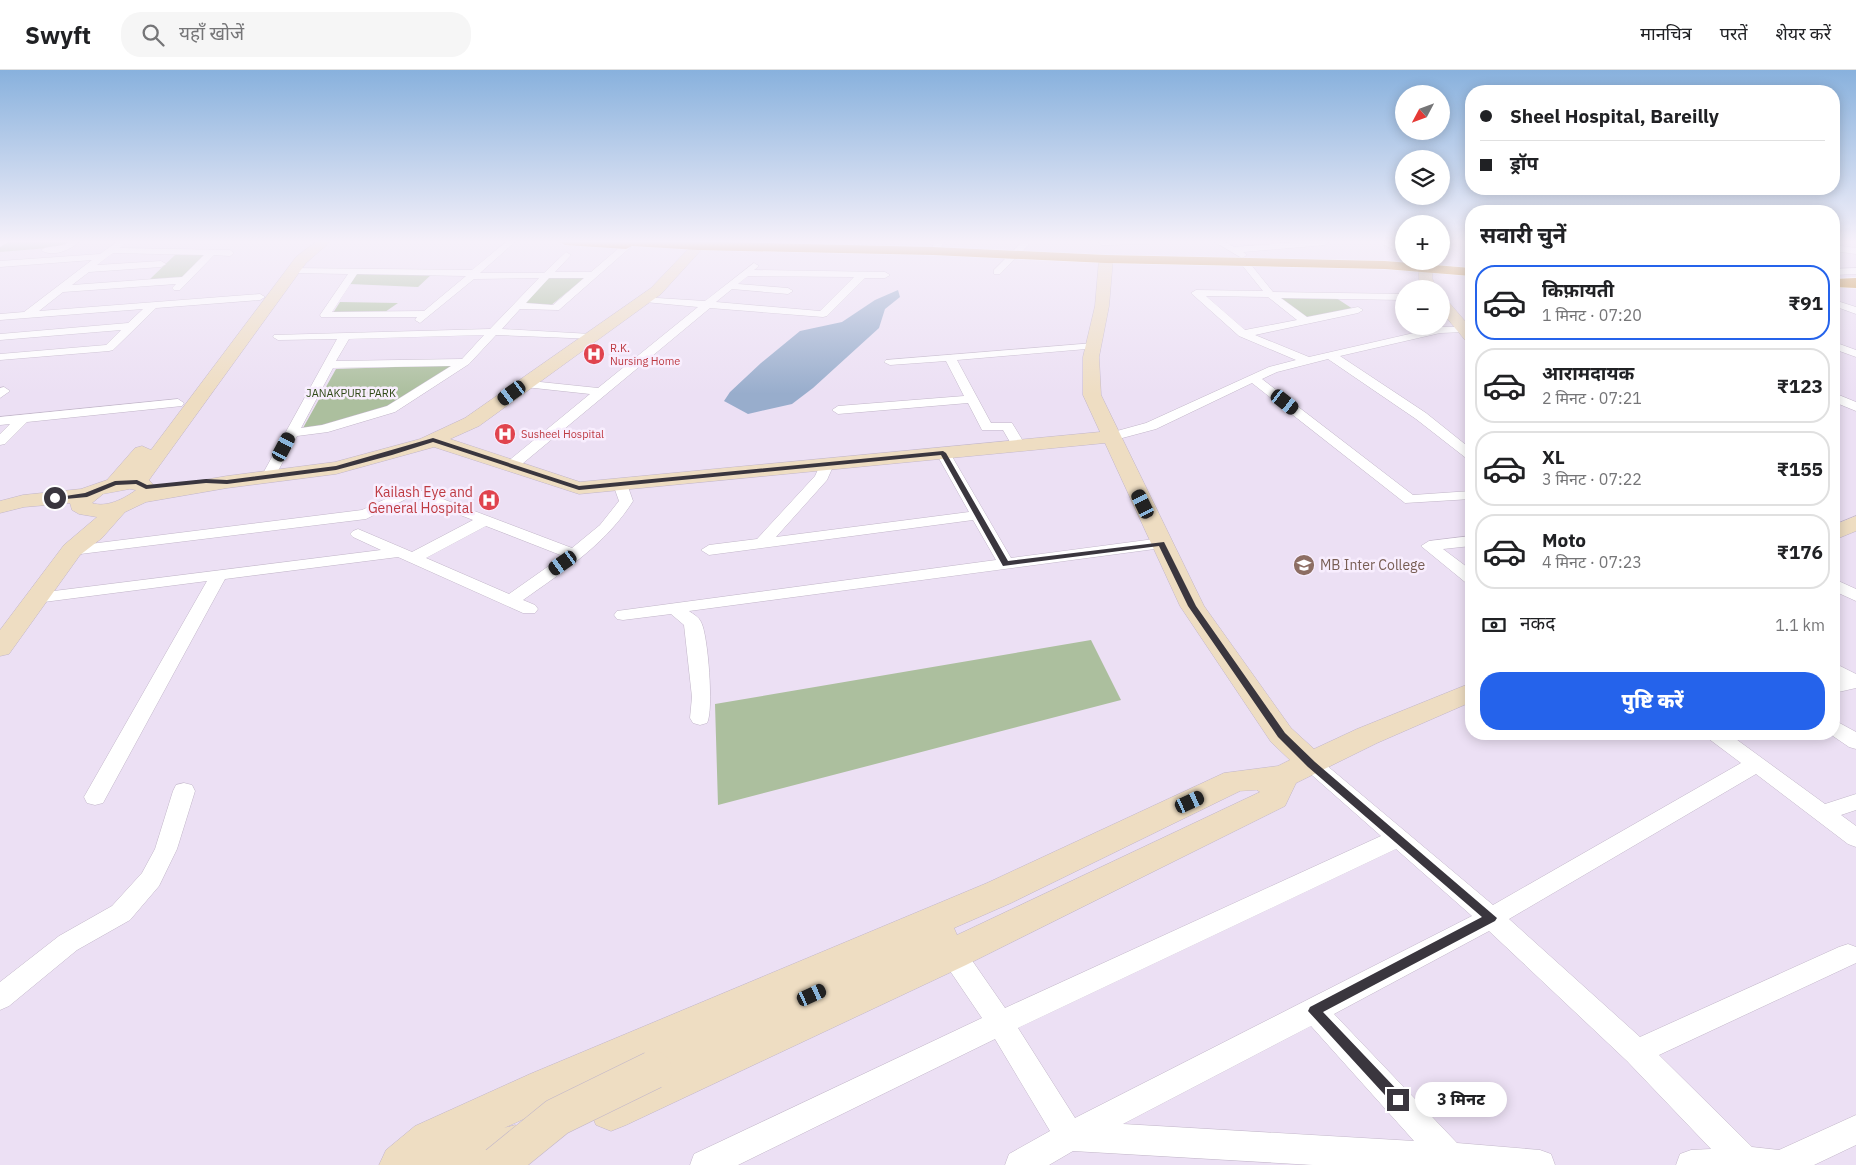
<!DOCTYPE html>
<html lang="hi">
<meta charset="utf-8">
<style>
:root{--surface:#fff;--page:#f6f6f6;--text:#202124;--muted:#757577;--line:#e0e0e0;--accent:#2563eb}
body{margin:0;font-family:"IBM Plex Sans","Noto Sans Devanagari",sans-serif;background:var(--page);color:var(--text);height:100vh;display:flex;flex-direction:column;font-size:19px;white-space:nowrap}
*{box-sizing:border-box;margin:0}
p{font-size:16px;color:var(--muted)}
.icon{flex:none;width:28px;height:28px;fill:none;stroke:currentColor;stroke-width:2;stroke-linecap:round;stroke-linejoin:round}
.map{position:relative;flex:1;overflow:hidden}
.details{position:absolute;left:1465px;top:135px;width:375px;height:535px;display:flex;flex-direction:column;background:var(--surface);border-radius:20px;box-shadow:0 2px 12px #0003}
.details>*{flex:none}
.hud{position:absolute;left:1465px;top:15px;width:375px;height:110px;border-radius:20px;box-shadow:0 2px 12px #0003;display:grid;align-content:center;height:110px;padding:0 15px;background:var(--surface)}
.needle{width:32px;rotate:229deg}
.tools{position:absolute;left:1395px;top:15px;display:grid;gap:10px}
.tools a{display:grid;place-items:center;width:55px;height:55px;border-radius:50%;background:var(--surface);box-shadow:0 2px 12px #0003;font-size:25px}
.end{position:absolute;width:22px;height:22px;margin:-11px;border:6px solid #3a363e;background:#fff;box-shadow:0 0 0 2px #fff}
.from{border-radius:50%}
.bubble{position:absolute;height:35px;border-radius:18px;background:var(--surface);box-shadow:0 2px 12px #0003;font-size:16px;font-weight:800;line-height:35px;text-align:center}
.car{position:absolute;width:15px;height:30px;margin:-15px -8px;border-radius:6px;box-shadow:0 0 4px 1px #0007;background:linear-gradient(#222 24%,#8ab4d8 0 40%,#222 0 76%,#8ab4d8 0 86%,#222 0)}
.hud b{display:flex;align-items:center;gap:18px;height:48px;font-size:19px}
.hud b+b{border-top:1px solid var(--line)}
.hud i{width:12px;height:12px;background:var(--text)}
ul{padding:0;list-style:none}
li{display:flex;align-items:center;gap:15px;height:75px;margin:0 10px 8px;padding:0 5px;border:2px solid var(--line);border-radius:20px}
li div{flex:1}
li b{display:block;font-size:19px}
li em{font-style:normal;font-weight:800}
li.on{border-color:var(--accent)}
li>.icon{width:45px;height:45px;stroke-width:1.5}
h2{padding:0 15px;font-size:22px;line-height:60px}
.pay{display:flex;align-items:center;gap:12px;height:55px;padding:0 15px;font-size:19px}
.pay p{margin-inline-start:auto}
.primary-button{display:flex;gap:10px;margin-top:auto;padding:10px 15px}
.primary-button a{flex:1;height:58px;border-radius:20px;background:var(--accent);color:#fff;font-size:20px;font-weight:800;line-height:58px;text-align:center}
header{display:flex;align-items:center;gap:30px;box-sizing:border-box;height:70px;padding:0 25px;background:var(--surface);border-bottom:1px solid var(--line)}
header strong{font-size:24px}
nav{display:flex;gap:28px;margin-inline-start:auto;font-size:18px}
.search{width:350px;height:45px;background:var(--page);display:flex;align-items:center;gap:12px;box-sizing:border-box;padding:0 18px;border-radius:20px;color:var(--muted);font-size:19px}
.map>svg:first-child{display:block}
.green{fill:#acbf9e}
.water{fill:#98adcc}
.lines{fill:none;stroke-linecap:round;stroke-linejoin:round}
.street-casing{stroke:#c2b6c9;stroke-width:1}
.secondary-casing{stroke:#c2b6c9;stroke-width:1}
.highway-casing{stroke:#fff;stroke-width:1}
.street{fill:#fff;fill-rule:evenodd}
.secondary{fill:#eeddc2;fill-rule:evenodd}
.highway{fill:#c68f34;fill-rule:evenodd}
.secondary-bridge-casing{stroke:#c2b6c9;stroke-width:39;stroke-linecap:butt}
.secondary-bridge{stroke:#eeddc2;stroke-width:38}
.route{fill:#3a363e}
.labels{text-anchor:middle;stroke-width:5;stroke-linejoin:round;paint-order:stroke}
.far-health-label{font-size:11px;fill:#be3a42;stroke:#f8eefe;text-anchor:start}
.far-park-label{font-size:11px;fill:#2f4917;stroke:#f8eefe}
.health-label{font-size:14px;fill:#be3a42;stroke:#f8eefe;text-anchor:end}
.education-label{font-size:14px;fill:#785e54;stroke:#f8eefe;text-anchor:start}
</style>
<header>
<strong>Swyft</strong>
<div class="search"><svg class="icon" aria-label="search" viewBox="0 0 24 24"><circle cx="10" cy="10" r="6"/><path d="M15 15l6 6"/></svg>यहाँ खोजें</div>
<nav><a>मानचित्र</a><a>परतें</a><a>शेयर करें</a></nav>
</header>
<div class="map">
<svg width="1856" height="1095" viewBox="0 0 1856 1095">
<rect width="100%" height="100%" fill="#ece0f4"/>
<!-- green -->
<path class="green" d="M9,171l59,1 -7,5 -61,5v-5z
M177,183l29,1 -25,25 -33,2z
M358,202l74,2 -14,13 -68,-3z
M550,206h37l-37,30 -30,-1z
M1274,225l59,1 20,13 -47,10z
M340,232l58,1 -13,9 -52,1z
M454,295l-57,38 -70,23 -24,2 33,-59z
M1091,570l30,60 -403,105 -3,-101z"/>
<!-- water -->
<path class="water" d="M898,220l2,7 -15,12 -6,19 -66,60 -21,16 -44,10 -24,-13 6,-9 31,-29 39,-32 42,-9 33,-22z"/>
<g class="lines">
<!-- street casing -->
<g class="street-casing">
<path id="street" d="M0,171h9l-9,6z
M71,171h9c-9,9 -28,17 -39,9 9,-6 19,-1 30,-9z
M118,171h9l-7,7 110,2 4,3 -4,3 -16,-1 -34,35h-6l-2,-2 4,-4 -113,8 -24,19 221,-17 5,3 -5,3 -104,8 -43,42 -4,1 -109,9v-6l106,-9 15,-15 -121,10v-6l128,-11 15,-14 -143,11v-6l24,-2 68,-52 -92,7v-6l100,-7zM113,183l91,2 -22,22 -110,8 17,-13 72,-5 5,-3 -5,-3 -64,4z
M507,171h9l-36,32h64l22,-21 5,3 -16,17h36l36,-31h8l-1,3 -75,66 -39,-1 -18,20 89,5 4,1v4l-99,-4 -27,29 -74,48 -67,20 -31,4 -24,44h-10l-2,-3 76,-138 -59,1 -5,-3 1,-2 216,-6 49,-51 -65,1 -54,44 -5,-3 2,-3h-96l-1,-2 28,-41 -55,-1 -3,-1v-4l182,2zM357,204l109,2 -42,35 -92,1zM549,208h35l-31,27 -27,-2zM484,265l-22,24 -126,2 13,-22zM451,296l-64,40 -65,19 -21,3 32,-60z
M937,171h8l-9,12h-6l-1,-2z
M1023,171h9l-32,33h-6v-4z
M1098,171h53l-4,3 -45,1z
M1213,171h10l11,6 74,-6 21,1 -4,3 -82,7 4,3 -5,3z
M1377,171h11l16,7v7z
M1834,175l22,3v6l-22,-3z
M1242,191h6l25,31 131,2v6l-123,-2 26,19 51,-10 5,3 -5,3 -103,22 54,22 131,-30h29v4l-4,1 -25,1 -100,23 86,57 45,36v10l-5,-1 -50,-39 -88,-60 -51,13 -15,7 151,116 58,-4v8l-66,4 -153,-120 -96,46 -45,12 -5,-1 -2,-3 2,-3 40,-11 123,-56 27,-7 -57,-24 -48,-43 5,-3 67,1 -21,-26zM1206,226l62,1 29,23 -52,10z
M754,193l5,3 -5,4 131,2 5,3 -5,3h-20l-38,38 -4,1 -113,-9 -194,161h-10l-2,-3 2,-3 84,-69 -65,-7 -6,-4 2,-3 77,8 100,-81 -53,-5 -5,-3 1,-2 64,4zM748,206l106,1 -34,34 -104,-9 16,-13 56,5 5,-3 -5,-3 -50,-4z
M1856,198v6l-22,1v-6z
M1834,230l22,7v7l-22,-8z
M1834,272l22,8v7l-22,-8z
M1094,273l4,1v4l-141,12 34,63h21l14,23 -2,3h-10l-11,-19h-21l-14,-27 -130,11 -6,-4 6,-4 126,-10 -18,-35 -56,4 -6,-3 2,-2z
M4,317l6,4 -10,7v-10z
M1834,323l22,9v9l-22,-9z
M178,329l6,4 -2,3 -155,16 -22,22 -5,1v-11l10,-10 -10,1v-8z
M943,379l7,4 61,105 151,-20 8,5 -8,5 -473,63c4,3 10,6 12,11 7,12 13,89 6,101l-7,2 -7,-2 -3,-5 2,-21 -8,-72 -13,-11 -48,6 -6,-1 -3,-4 3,-4 379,-51 -23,-40 -264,35 -8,-5 8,-5 48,-6 58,-63 7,-15 5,-1 7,4 -7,16 -51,57 193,-25 -33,-59z
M620,410l7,4 6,17c-27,43 -69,70 -110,99l12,5 3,4 -3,4h-12l-125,-56 -173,22 -122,224 -8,2 -8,-2 -3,-6 123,-216 -171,22 -6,-1 -3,-4 3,-4 351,-44 -28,-13 -3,-3 3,-3 5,-2 54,23 61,-32 -61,-24 -46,23 -294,36 -6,-2 -2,-3 2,-3 296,-37 49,-23 161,61 28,-23 19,-24 -6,-17zM486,456l77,30 -54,38 -83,-36z
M1471,466v10l-28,3 28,21v13l-6,-1 -44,-36 8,-5z
M1834,509l22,10v12l-22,-10z
M1834,593l22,11v14l-22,5v-12l5,-1 -5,-3z
M1834,650l22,12v17l-7,-2 -19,-13h4z
M1706,664h23l96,70 31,-10v16l-15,5 15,11v21l-8,-3 -92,-70 -247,145 131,118 199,-90 9,-3 8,3v16l-197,92 93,92 27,3 77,-35v30l-42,20h-138l4,-11 11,-4 20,-1 -84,-88 -138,-130 -155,83 123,129 83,7 11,4 4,11h-242l-240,-14 -24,14h-44l4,-11 41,-23 -55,-92 -257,126h-48l4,-11 288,-136 -38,-56 -4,-8 4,-8 9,-3 9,3 43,62 376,-172 -76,-67 -3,-5 3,-5 7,-2 7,2 174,146 248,-142 -32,-24zM1396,779l76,67 -397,202 -57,-90zM1311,956l103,115 -291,-17z
M184,713l8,2 3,6 -18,58 -18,37 -29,34 -53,30 -68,56 -9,4v-28l59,-46 53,-30 30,-33 13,-24 18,-58 3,-6z"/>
</g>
<!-- secondary casing -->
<g class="secondary-casing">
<path id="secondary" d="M317,171h14l-25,22 -157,217 7,8 71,-12 108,-14 85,-23 45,-21 186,-130 43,-45h8l2,3 -2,3 -41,45 -182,132 -29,13 130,43 520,-50 -17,-37v-38l12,-51 4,-47 7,-4 7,4 -4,47 -10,51 2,38 103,211 87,122 23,21 43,-20 114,-46v19l-94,41 -81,40 -11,23 -319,159 -340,160 -15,6 -15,-6 -6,-14 6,-14 41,-18 -4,-10 -129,59 11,-3 15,6 6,15 -6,15 -9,4h-142l7,-15 29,-24 115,-52 457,-191 237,-110 54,-7 12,-6 -19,-18 -91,-136 -75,-163 -526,51 -145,-47 -98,27 -109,14 -81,14 -21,10 -23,26 -22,17 -71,99 -9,2v-26l64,-85 33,-28 -18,-3 -7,-4 -2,-7 -46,4 -24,6v-12l23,-6 58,-6 26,-9 28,-32 7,-2 9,4 145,-193zM130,419l6,1c-12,9 -30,18 -44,13l11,-9zM1257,720l3,2 -303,143 -3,-7 57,-25 229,-112z
M1421,191h13l-2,17 5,11h-14c-6,-10 -5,-17 -2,-28z
M1441,228l5,1 25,29v14l-6,-2 -24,-29z
M1856,446v15l-22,9v-15z"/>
</g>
<!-- highway casing -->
<g class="highway-casing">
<path id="highway" d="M558,171h121l254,6 173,8 279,6 86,7v8l-86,-7 -279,-6 -173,-8 -235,-5 -66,-4 -6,3 -61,-4z
M1856,208v10l-22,-1v-8z"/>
</g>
<!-- street -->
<use href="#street" class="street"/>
<!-- secondary -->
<use href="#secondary" class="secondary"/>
<!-- highway -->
<use href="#highway" class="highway"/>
<!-- secondary-bridge casing -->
<g class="secondary-bridge-casing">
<path id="secondary-bridge" d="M498,1095l59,-48 96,-47"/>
</g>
<!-- secondary-bridge -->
<use href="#secondary-bridge" class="secondary-bridge"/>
</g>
<!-- sky -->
<linearGradient id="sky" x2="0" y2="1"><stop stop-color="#88b1dd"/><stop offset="0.53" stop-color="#f6f1fa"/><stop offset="1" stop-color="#f6f1fa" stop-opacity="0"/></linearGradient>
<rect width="1856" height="324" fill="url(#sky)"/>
<!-- route -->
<path class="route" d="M433,368l146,48 364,-35 3,2 62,108 156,-19 32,64 89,127 30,29 182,156 -2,3 -172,91 80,84 2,4 -2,5 -5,2 -4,-2 -86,-94 2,-4 172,-90 -174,-150 -30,-30 -90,-131 -29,-60 -156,20 -62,-111 -362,35 -146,-48 -41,13 -56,15 -109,14 -21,-1 -60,6 -10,-5 -20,1 -29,12 -32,3 -3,-2 33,-5 30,-12 22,-1 10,5 59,-6 21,1 109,-14z"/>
<!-- icons -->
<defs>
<g id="hospital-disc" transform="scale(1.125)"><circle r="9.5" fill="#e0444e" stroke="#f8eefe"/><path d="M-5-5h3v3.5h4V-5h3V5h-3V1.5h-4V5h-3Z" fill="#fff"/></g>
<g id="university-disc" transform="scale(1.125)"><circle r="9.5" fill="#8d6e63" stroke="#f8eefe"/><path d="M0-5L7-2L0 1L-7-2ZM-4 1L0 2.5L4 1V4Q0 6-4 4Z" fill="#fff"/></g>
</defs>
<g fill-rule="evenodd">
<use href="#hospital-disc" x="594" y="284"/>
<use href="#hospital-disc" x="505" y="364"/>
<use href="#hospital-disc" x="489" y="430"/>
<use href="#university-disc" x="1304" y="495"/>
</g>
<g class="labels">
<!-- far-health labels -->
<g class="far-health-label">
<text x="610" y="282">R.K.<tspan x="610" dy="13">Nursing Home</tspan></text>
<text x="521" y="368">Susheel Hospital</text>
</g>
<!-- far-park labels -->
<g class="far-park-label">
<text x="351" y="327">JANAKPURI PARK</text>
</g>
<!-- health labels -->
<g class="health-label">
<text x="473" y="427">Kailash Eye and<tspan x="473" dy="16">General Hospital</tspan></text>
</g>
<!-- education labels -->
<g class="education-label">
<text x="1320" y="500">MB Inter College</text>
</g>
</g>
</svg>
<div class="tools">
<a><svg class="needle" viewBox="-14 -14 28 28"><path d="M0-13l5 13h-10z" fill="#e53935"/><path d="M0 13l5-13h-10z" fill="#757577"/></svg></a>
<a><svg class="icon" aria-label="layers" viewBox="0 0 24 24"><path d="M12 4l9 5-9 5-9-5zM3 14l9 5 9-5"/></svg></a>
<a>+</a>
<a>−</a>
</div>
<i class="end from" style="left:55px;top:428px"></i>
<i class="end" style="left:1398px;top:1030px"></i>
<div class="bubble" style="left:1415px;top:1012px;width:92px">3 मिनट</div>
<i class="car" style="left:512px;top:323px;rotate:234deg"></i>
<i class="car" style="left:1285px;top:332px;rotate:128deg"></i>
<i class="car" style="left:284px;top:377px;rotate:28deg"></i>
<i class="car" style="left:1143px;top:434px;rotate:334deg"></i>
<i class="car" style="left:563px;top:493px;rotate:235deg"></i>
<i class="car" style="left:1190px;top:732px;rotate:65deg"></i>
<i class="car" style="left:812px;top:925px;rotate:65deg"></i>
<div class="hud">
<b><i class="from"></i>Sheel Hospital, Bareilly</b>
<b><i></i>ड्रॉप</b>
</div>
<section class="details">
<h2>सवारी चुनें</h2>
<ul>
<li class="on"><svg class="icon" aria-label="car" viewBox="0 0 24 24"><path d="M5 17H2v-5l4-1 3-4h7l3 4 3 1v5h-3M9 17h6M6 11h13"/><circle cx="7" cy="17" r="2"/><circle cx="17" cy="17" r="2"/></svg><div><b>किफ़ायती</b><p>1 मिनट · 07:20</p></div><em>₹91</em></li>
<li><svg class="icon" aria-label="car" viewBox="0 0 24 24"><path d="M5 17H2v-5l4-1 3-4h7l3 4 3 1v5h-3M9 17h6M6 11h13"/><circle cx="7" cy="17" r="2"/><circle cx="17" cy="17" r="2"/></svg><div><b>आरामदायक</b><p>2 मिनट · 07:21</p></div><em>₹123</em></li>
<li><svg class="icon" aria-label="car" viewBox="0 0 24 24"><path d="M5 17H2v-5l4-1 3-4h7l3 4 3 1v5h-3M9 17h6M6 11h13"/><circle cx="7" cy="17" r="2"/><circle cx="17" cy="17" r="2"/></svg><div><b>XL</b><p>3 मिनट · 07:22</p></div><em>₹155</em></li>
<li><svg class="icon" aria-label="car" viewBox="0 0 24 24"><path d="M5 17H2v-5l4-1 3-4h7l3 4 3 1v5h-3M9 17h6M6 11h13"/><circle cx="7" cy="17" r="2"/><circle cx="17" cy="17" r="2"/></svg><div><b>Moto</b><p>4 मिनट · 07:23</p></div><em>₹176</em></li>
</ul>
<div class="pay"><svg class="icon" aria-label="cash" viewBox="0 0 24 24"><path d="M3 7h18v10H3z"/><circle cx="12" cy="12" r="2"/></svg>नकद<p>1.1 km</p></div>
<div class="primary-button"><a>पुष्टि करें</a></div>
</section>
</div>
